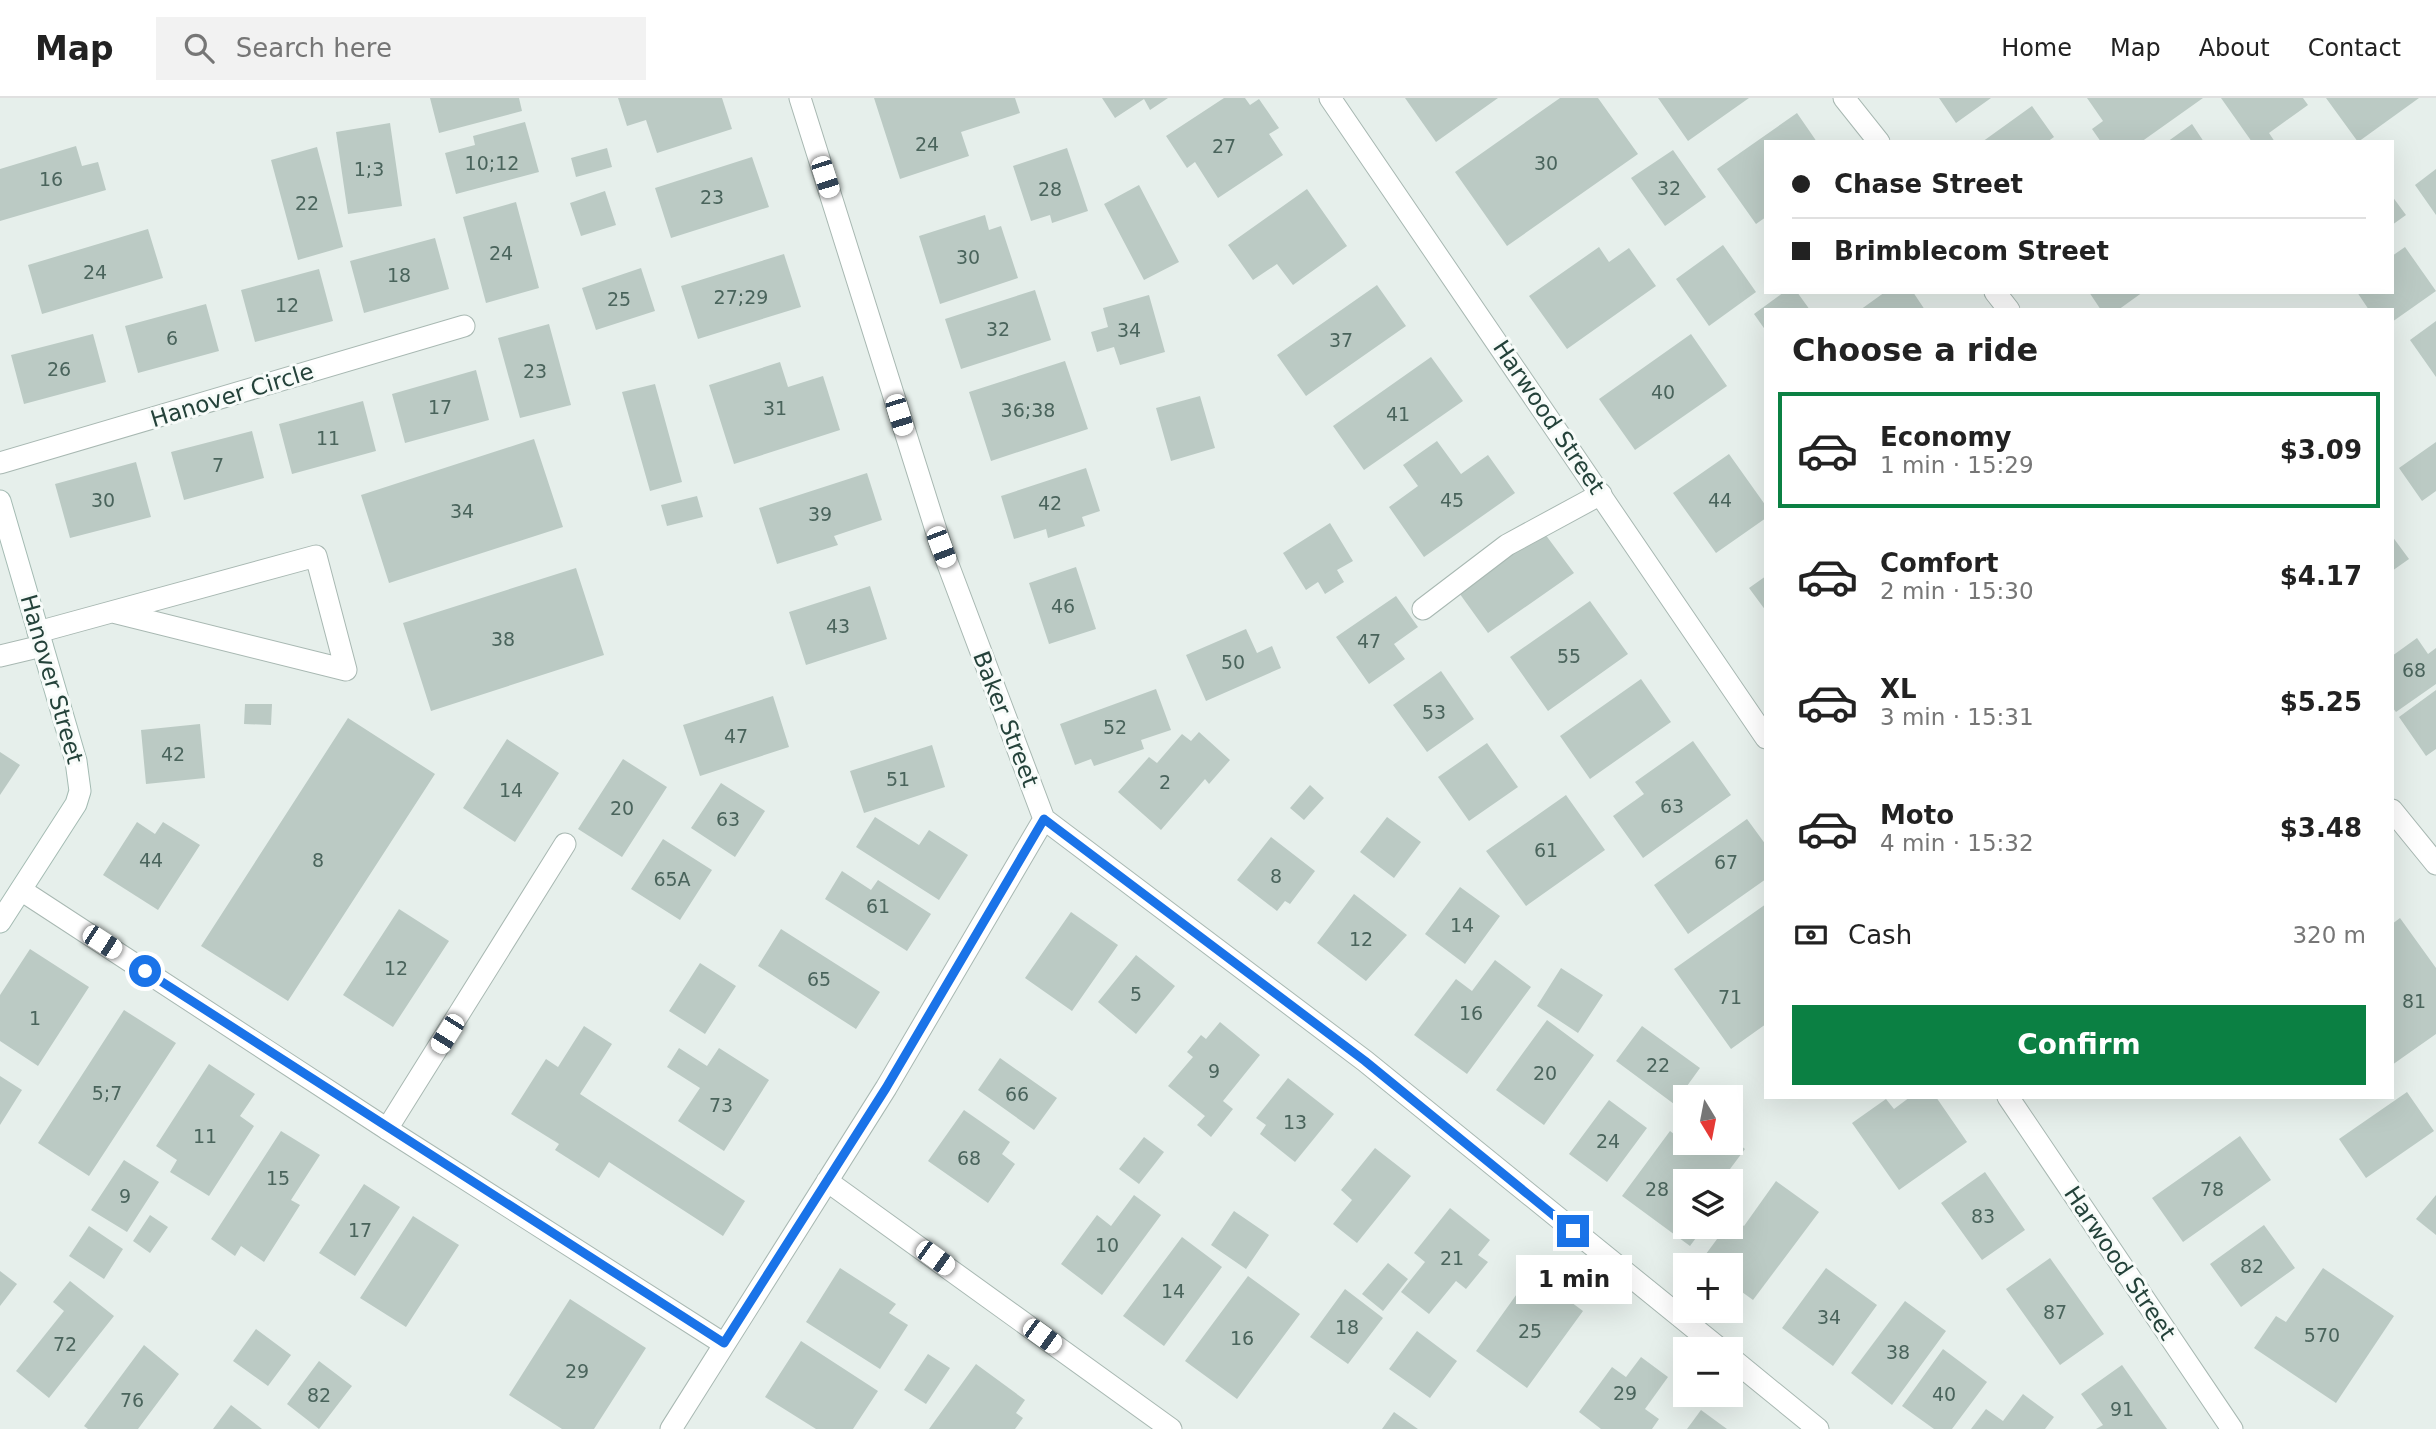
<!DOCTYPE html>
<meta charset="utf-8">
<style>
:root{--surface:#fff;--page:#f2f2f2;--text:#222;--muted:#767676;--line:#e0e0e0;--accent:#0b8043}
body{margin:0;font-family:"DejaVu Sans",sans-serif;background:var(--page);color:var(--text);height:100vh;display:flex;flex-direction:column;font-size:26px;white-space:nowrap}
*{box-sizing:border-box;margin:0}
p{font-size:23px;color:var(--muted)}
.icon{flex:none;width:38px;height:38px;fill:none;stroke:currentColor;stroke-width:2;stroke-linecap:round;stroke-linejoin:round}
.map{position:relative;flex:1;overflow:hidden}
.side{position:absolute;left:1764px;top:210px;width:630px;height:791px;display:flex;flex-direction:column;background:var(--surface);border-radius:0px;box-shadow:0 7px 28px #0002}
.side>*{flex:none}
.hud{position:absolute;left:1764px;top:42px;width:630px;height:154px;border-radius:0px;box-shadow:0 7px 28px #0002;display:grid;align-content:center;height:154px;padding:0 28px;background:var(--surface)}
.needle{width:46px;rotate:170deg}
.tools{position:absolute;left:1673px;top:987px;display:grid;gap:14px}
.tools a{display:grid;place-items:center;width:70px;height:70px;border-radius:0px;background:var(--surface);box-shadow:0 7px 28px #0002;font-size:35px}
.end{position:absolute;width:32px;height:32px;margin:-16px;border:9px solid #1a73e8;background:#fff;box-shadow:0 0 0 4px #fff}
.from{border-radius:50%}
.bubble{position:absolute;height:49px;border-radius:0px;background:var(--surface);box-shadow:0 7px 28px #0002;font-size:23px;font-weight:600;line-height:49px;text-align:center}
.car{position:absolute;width:21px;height:42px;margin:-21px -10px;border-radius:9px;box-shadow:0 0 5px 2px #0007;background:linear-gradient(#fff 24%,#345 0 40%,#fff 0 76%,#345 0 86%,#fff 0)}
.hud b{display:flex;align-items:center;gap:24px;height:66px;font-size:26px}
.hud b+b{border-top:2px solid var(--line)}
.hud i{width:18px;height:18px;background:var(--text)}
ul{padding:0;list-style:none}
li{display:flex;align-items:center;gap:21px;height:116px;margin:0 14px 10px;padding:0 14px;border:4px solid transparent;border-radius:0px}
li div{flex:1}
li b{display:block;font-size:26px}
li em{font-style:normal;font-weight:600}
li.selected{border-color:var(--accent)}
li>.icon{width:63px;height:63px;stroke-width:1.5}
h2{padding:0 28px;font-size:32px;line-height:84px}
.pay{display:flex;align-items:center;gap:18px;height:77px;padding:0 28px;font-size:26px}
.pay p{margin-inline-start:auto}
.button{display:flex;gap:14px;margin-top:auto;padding:14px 28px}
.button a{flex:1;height:80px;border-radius:0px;background:var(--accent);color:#fff;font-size:28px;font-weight:600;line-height:80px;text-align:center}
header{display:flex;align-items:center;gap:42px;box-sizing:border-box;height:98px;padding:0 35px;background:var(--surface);border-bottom:2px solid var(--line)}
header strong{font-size:33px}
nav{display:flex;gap:38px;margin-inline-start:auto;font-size:24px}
.search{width:490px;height:63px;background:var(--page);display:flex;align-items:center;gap:18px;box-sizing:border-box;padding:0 24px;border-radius:0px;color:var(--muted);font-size:26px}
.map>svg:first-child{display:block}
.building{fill:#bbcac4}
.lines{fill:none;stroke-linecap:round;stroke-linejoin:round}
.lane-casing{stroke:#a8b8b2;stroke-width:23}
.street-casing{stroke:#a8b8b2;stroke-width:23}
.secondary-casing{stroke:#a4bbb3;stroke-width:23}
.lane{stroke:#fff;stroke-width:21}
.street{stroke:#fff;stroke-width:21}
.secondary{stroke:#fff;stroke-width:21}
.route{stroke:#1a73e8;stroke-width:9}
.labels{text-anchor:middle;stroke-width:6;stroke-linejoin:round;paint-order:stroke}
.number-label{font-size:19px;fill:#4a645c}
.street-label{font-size:23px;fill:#24423a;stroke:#f7fbf9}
</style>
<header>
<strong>Map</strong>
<div class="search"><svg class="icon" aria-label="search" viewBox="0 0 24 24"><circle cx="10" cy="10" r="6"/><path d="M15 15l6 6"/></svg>Search here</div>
<nav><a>Home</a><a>Map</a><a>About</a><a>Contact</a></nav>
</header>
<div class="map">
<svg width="2436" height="1331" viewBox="0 0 2436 1331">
<rect width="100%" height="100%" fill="#e6efeb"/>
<!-- building -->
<path class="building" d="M430,0h89l3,13 -83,22z
M618,0h104l10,31 -75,24 -11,-33 -19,6z
M874,0h141l5,15 -59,19 8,24 -69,23z
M1102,0h66l-18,12 -6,-11 -29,19z
M1224,0h21l5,7 9,-6 20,29 -10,6 14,21 -65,43 -23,-36 -8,6 -21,-32z
M1405,0h93l-62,44z
M1560,0h38l40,56 -131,92 -52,-74z
M1658,0h91l-61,43z
M1939,0h52l-35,25z
M2087,0h116l-62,44h-40l-9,-13 11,-8z
M2221,0h82l5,7 -39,28 6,9h-23z
M2326,0h93l-61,44z
M2032,8l22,31 -7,5h-65z
M1797,15l20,29h-51v75l-10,7 -39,-55z
M525,24l14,50 -83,22 -11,-41 30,-8 -2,-9z
M390,25l12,83 -54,8 -12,-82z
M2192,26l12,18h-37z
M76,48l6,20 16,-4 8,28 -106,31v-52z
M317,49l26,100 -45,13 -27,-100z
M607,50l5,19 -36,10 -5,-19z
M1067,50l21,63 -36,12 -2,-8 -19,6 -18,-55z
M1673,52l33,47 -41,29 -34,-48z
M752,59l17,50 -98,31 -16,-50z
M2436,71v46l-21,-30z
M1139,87l40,77 -35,18 -40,-76z
M1307,91l40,57 -54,39 -16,-21 -24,16 -25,-35z
M605,93l11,34 -35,11 -11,-33z
M2392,98l14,19 -14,10z
M516,104l23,86 -53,15 -23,-86z
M985,117l4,15 12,-4 17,52 -78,26 -21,-68z
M148,131l15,49 -121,36 -14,-49z
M435,140l14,51 -85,24 -14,-52z
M1723,147l33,47 -47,34 -33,-47z
M1599,149l10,15 20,-14 27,38 -89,63 -38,-53z
M2405,149l31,44 -44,31v-12h-23l-12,-18h35v-36z
M784,156l17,53 -103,32 -17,-53z
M641,170l14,43 -59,19 -14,-42z
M319,171l14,52 -78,21 -14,-52z
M1377,187l29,41 -100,70 -29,-41z
M1035,192l16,50 -90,29 -16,-50z
M1784,194h13l13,18h-44v21l-12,-17z
M1885,194h28l12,18h-65z
M2089,194h54l-25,18h-17z
M1149,197l16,57 -45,13 -6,-18 -17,5 -6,-20 17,-5 -5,-19z
M206,206l13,47 -81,22 -13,-47z
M2436,223v56l-26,-37z
M549,226l22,81 -51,13 -22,-80z
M93,236l13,48 -82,22 -13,-49z
M1691,236l36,52 -92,64 -36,-51z
M1431,259l32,44 -99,69 -31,-44z
M1065,263l23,68 -97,32 -22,-69z
M780,264l8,25 35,-11 17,54 -106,34 -25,-79z
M476,272l13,50 -84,23 -13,-49z
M655,286l27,98 -32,9 -28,-99z
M1200,298l15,52 -44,13 -15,-53z
M363,303l13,50 -84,23 -13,-50z
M252,333l12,47 -80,22 -13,-48z
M534,341l29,88 -174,56 -28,-88z
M1437,343l24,33 27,-19 27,38 -91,64 -35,-50 29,-21 -15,-21z
M2436,344v49l-14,10 -23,-33z
M1729,356l37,52v12l-50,35 -43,-60z
M136,364l15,55 -81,21 -15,-54z
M1086,370l14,43 -18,6 3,9 -37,12 -2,-9 -32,10 -13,-43z
M867,375l15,47 -48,16 4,9 -61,19 -18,-56z
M697,398l6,21 -36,9 -6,-21z
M1330,425l23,38 -16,9 7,12 -19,12 -7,-12 -12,8 -23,-37z
M1542,432l32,43 -86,60 -31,-43z
M2392,438l17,23 -17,12z
M1076,469l20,62 -47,15 -20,-61z
M576,470l28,87 -173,56 -28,-88z
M1766,478v35l-17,-23z
M870,488l17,53 -81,26 -17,-53z
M1396,498l22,31 -24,17 11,15 -36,25 -33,-47z
M1590,503l38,53 -80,57 -38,-54z
M1246,531l11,24 15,-7 9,22 -75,33 -20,-46z
M2417,540l11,16 8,-6v36l-40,28 -4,-5v-51z
M1441,573l33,48 -47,33 -34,-47z
M1641,581l30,43 -81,57 -30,-43z
M1156,591l15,41 -30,10 3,9 -50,17 -3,-7 -16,6 -15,-41z
M2436,592v59l-10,7 -27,-39z
M773,598l16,51 -89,29 -17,-51z
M245,606h27l-1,21 -27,-1z
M348,620l87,56 -147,227 -87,-55z
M200,626l5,54 -59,6 -5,-54z
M1199,634l31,28 -21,24 -4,-5 -44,51 -43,-38 31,-35 8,6 25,-29 9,7z
M507,641l52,34 -44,69 -52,-34z
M1693,643l38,54 -88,63 -30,-42 31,-22 -9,-12z
M1487,645l31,44 -49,34 -31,-44z
M932,647l13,42 -81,26 -14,-42z
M0,654l20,13 -20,30z
M623,661l44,28 -45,70 -44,-28z
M721,685l44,28 -30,46 -44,-29z
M1310,687l14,13 -20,22 -14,-12z
M1566,697l39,55 -79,56 -40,-55z
M875,719l44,28 10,-15 39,25 -29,45 -83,-53z
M1387,719l34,25 -27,36 -34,-26z
M1747,721l19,26v34l-78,55 -34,-49z
M137,724l18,12 8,-12 37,23 -42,65 -55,-35z
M1271,739l44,34 -25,33 -5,-3 -8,10 -40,-31z
M663,741l49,31 -32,50 -49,-31z
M842,773l29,19 7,-10 53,34 -24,37 -82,-52z
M1460,789l40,29 -35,48 -40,-30z
M1354,796l53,41 -41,46 -49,-38z
M1766,806v120l-35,25 -57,-80z
M399,811l50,32 -56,86 -50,-32z
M1071,814l47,33 -46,66 -47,-33z
M2400,820l36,50v66l-44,31v-141z
M781,831l99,63 -24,37 -98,-63z
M30,851l59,38 -51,79 -38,-25v-46z
M1136,857l39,31 -39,48 -38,-32z
M1495,862l36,27 -64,87 -53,-39 42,-56 16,12z
M700,865l36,23 -31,48 -36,-23z
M1561,870l42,27 -25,38 -41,-27z
M124,912l52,33 -87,133 -51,-33z
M1547,922l47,35 -50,70 -48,-35z
M1220,924l40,33 -37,46 10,8 -22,28 -14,-12 8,-9 -37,-30 25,-29 -6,-5 14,-17 5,4z
M584,928l28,18 -32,50 165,107 -22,35 -114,-74 -10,16 -44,-28 4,-6 -48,-30 35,-55 12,8z
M1642,928l58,42 -26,36 -58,-43z
M679,950l28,18 12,-18 50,32 -45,71 -46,-30 22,-33 -33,-21z
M1000,960l57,40 -23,32 -56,-40z
M209,966l46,30 -15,22 14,10 -45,70 -39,-24 7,-12 -21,-14z
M0,978l22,14 -22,35z
M1288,980l46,36 -39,48 -35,-28 6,-9 -10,-7z
M2407,994l27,39 -68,47 -27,-39z
M1910,999h26l31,45 -68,48 -47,-67 34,-24 8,10z
M1609,1002l38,28 -40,54 -38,-28z
M964,1012l46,32 -8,12 13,10 -27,39 -60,-42z
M281,1033l39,24 -29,45 9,5 -36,57 -23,-16 -6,10 -24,-17z
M1670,1033l25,19 5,-7h31v-5l14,11 -24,32h-36v46h19l-14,19 -68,-50z
M2240,1038l31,44 -88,62 -31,-44z
M1144,1039l20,15 -25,32 -20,-15z
M1375,1050l36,28 -54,67 -24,-19 19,-24 -11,-10z
M124,1062l35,22 -32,50 -36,-22z
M1985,1074l40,58 -43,30 -41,-57z
M1776,1083l43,31 -66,88 -22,-16v-19h-26l-5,-3 26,-35h5l1,-10 12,9z
M364,1086l36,23 -45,69 -36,-23z
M1134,1097l27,20 -59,80 -41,-31 36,-49 14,11z
M2436,1097v40l-20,-16z
M1450,1110l40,32 -12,15 10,7 -22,27 -10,-8 -27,33 -28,-22 24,-30 -11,-9z
M1234,1113l35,24 -23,34 -35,-24z
M150,1117l18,12 -18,26 -17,-12z
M413,1118l46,29 -53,82 -46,-29z
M2264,1127l31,43 -54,39 -31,-43z
M89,1128l34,23 -19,30 -35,-23z
M1182,1139l40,30 -58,79 -41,-30z
M2050,1160l54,76 -44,31 -54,-76z
M1388,1165l20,16 -25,32 -21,-17z
M840,1170l56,36 -7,9 19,12 -28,44 -74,-47z
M1826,1170l51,37 -44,61 -51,-38z
M2323,1170l71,48 -58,87 -82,-55 22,-32 10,6z
M0,1173l17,13 -17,22z
M1532,1175l51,38 -56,77 -51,-37z
M1248,1178l52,38 -63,85 -52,-38z
M70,1183l44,35 -65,82 -33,-27 48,-60 -11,-9z
M1345,1191l38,29 -35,46 -38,-27z
M570,1201l76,49 -52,81h-32l-53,-34z
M1905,1203l41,30 -54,74 -41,-32z
M256,1231l35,26 -23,31 -35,-25z
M1417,1233l40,30 -27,37 -41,-29z
M801,1243l77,50 -25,38h-37l-51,-32z
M144,1247l35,29 -41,55h-50l-4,-3z
M1943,1251l44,33 -35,47h-18l-32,-23z
M928,1256l22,14 -24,36 -22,-14z
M1641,1259l27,20 -23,32 14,10 -7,10h-51l-22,-17 33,-45 14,10z
M319,1263l33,25 -33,43 -32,-25z
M976,1266l49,36 -9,13 7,5 -8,11h-86z
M2122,1267l45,64h-71l7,-4 -22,-31z
M2023,1296l31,23 -9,12h-74l15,-20 17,12z
M231,1307l31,24h-49z
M1701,1312l26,19h-40z
M1394,1314l24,17h-36z"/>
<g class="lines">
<!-- lane casing -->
<g class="lane-casing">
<path id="lane" d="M1423,511l84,-64 94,-51
M38,534l278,-76 30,114 -233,-58
M0,558l42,-10
M387,1031l178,-285"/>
</g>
<!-- street casing -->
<g class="street-casing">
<path id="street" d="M800,0l141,448 103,273
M1330,0l436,640
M1844,0l35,44
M1995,194l14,18
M0,365l464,-137
M2392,712l44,54
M1044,721l321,242 355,288
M21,792l366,239 337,215
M2008,999l224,332
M827,1083l344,248
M1731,1260l87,71
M671,1331l215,-341 158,-269"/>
</g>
<!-- secondary casing -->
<g class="secondary-casing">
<path id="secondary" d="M0,403l76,260 4,30 -4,13 -76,118"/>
</g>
<!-- lane -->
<use href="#lane" class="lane"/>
<!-- street -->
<use href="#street" class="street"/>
<!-- secondary -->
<use href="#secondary" class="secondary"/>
</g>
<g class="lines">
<!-- route -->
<path class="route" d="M145,873l579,372 162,-255 158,-269 321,242 208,170"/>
</g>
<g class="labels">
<!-- number labels -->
<g class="number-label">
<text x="927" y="53">24</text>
<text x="1224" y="55">27</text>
<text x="492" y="72">10;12</text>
<text x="1546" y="72">30</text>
<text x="369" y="78">1;3</text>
<text x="51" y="88">16</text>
<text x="1669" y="97">32</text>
<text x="1050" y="98">28</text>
<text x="712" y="106">23</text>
<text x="307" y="112">22</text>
<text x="501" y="162">24</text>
<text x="968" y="166">30</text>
<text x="95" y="181">24</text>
<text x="399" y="184">18</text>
<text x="741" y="206">27;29</text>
<text x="619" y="208">25</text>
<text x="287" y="214">12</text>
<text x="998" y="238">32</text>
<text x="1129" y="239">34</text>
<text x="172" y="247">6</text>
<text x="1341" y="249">37</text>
<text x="59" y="278">26</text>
<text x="535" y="280">23</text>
<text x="1663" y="301">40</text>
<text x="440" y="316">17</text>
<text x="775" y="317">31</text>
<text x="1028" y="319">36;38</text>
<text x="1398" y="323">41</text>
<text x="328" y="347">11</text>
<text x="218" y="374">7</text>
<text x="103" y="409">30</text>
<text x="1452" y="409">45</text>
<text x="1720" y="409">44</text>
<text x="1050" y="412">42</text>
<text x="462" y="420">34</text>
<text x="820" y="423">39</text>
<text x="1063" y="515">46</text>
<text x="838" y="535">43</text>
<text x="503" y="548">38</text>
<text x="1369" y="550">47</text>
<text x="1569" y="565">55</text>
<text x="1233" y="571">50</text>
<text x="2414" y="579">68</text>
<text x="1434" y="621">53</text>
<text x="1115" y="636">52</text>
<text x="736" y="645">47</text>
<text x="173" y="663">42</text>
<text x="898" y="688">51</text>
<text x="1165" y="691">2</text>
<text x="511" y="699">14</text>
<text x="1672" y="715">63</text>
<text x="622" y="717">20</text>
<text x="728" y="728">63</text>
<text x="1546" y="759">61</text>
<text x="151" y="769">44</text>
<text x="318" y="769">8</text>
<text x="1726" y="771">67</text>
<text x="1276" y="785">8</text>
<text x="672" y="788">65A</text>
<text x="878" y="815">61</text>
<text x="1462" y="834">14</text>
<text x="1361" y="848">12</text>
<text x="396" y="877">12</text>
<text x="819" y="888">65</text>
<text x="1136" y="903">5</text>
<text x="1730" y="906">71</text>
<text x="2414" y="910">81</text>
<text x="1471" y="922">16</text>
<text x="35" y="927">1</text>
<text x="1658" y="974">22</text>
<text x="1214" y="980">9</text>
<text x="1545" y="982">20</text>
<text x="107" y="1002">5;7</text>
<text x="1017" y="1003">66</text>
<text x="721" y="1014">73</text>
<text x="1295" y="1031">13</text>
<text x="205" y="1045">11</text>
<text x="1608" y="1050">24</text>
<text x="969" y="1067">68</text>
<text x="278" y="1087">15</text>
<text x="1657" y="1098">28</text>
<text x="2212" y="1098">78</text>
<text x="125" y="1105">9</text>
<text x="1983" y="1125">83</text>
<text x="360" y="1139">17</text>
<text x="1107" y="1154">10</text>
<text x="1452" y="1167">21</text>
<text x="2252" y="1175">82</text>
<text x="1173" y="1200">14</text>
<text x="2055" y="1221">87</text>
<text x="1829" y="1226">34</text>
<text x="1347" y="1236">18</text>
<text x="1530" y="1240">25</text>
<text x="2322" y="1244">570</text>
<text x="1242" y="1247">16</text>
<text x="65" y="1253">72</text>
<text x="1898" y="1261">38</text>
<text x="577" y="1280">29</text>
<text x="1625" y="1302">29</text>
<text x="1944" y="1303">40</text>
<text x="319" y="1304">82</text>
<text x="132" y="1309">76</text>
<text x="2122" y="1318">91</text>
</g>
<!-- street labels -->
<g class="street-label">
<text transform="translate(232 297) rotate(-17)" y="8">Hanover Circle</text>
<text transform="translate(1549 319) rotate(56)" y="8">Harwood Street</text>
<text transform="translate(52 581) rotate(74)" y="8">Hanover Street</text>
<text transform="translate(1006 621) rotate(69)" y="8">Baker Street</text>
<text transform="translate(2120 1165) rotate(56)" y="8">Harwood Street</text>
</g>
</g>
</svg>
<div class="tools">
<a><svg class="needle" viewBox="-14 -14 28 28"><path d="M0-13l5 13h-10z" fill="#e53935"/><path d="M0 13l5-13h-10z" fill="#767676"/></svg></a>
<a><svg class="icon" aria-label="layers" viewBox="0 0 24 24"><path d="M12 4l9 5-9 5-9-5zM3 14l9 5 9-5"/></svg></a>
<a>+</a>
<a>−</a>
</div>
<i class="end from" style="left:145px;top:873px"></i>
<i class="end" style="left:1573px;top:1133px"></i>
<div class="bubble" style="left:1516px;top:1157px;width:116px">1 min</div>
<i class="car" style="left:825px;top:79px;rotate:162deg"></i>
<i class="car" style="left:899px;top:317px;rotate:163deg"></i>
<i class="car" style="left:941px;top:449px;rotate:159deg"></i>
<i class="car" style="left:102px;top:844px;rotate:123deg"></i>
<i class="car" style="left:447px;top:936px;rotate:212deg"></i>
<i class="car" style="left:935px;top:1160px;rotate:126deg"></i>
<i class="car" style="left:1042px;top:1238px;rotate:126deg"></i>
<div class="hud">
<b><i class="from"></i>Chase Street</b>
<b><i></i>Brimblecom Street</b>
</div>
<section class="side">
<h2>Choose a ride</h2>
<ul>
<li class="selected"><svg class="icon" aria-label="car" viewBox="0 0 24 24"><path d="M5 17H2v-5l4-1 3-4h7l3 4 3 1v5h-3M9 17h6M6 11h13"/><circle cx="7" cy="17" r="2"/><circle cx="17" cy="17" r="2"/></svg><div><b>Economy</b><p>1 min · 15:29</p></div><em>$3.09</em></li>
<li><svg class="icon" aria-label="car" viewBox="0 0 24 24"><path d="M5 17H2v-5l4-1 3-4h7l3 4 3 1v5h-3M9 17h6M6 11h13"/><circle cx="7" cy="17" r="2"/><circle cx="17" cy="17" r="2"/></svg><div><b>Comfort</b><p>2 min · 15:30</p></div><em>$4.17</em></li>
<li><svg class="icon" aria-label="car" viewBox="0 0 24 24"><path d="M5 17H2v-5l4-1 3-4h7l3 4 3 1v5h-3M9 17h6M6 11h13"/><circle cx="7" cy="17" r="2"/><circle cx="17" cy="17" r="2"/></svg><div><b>XL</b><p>3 min · 15:31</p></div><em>$5.25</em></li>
<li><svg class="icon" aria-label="car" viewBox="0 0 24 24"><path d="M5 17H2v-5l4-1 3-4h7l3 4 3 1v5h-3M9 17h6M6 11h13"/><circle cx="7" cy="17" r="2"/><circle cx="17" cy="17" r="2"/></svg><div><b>Moto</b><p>4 min · 15:32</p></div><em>$3.48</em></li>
</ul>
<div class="pay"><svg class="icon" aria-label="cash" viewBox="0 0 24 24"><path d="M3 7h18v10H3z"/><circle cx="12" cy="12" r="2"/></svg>Cash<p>320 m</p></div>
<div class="button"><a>Confirm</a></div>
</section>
</div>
